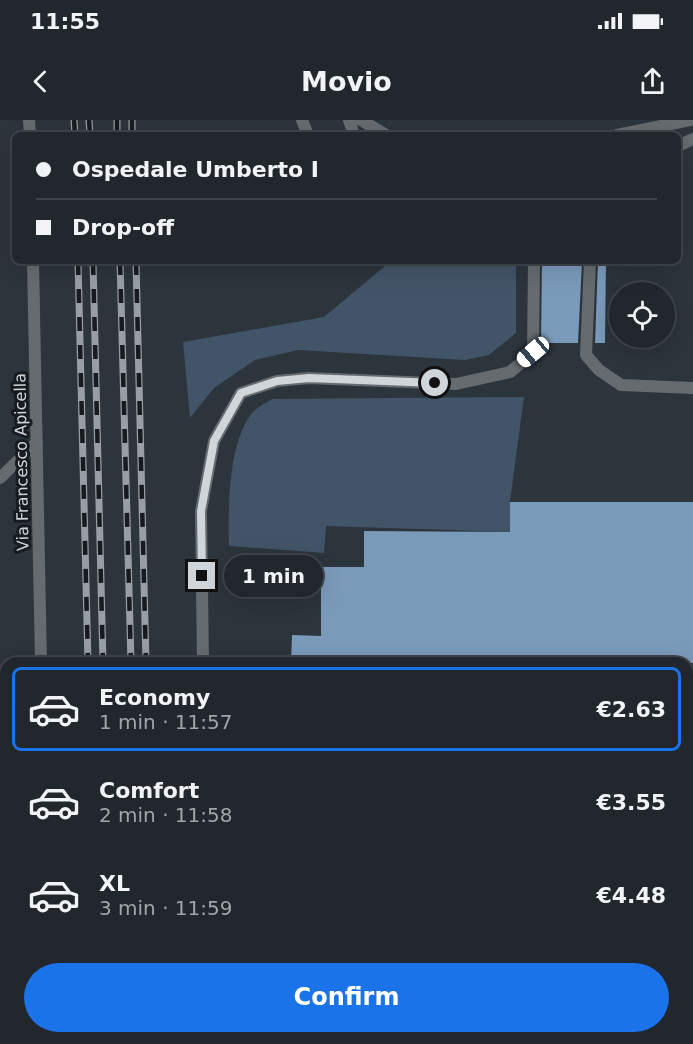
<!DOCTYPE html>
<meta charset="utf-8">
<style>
:root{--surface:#21272d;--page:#292f35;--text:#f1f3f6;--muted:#a2a5aa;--line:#3e4449;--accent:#1a73e8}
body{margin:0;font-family:"DejaVu Sans",sans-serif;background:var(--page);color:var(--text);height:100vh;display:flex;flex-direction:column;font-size:22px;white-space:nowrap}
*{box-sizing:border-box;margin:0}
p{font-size:20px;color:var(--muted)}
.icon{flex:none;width:33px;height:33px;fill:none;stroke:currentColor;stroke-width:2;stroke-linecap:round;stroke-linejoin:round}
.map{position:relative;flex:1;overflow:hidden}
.side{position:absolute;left:0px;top:537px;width:693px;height:387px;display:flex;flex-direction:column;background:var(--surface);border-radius:18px 18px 0 0;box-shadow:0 6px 24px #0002,0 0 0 2px var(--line)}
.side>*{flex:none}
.guide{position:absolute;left:12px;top:12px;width:669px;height:132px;border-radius:9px;box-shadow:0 6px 24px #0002,0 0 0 2px var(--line);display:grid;align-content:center;height:132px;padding:0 24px;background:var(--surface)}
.tools{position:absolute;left:609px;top:162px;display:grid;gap:12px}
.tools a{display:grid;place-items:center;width:66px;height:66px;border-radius:50%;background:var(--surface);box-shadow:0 6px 24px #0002,0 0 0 2px var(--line);font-size:30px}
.end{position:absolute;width:27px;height:27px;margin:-14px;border:8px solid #d0d5da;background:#111;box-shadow:0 0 0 3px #111}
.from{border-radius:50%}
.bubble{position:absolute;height:42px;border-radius:21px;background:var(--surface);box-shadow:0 6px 24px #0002,0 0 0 2px var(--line);font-size:20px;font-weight:700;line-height:42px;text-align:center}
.car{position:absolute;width:18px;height:36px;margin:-18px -9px;border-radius:8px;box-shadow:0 0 4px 2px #0007;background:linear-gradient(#fff 24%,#345 0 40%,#fff 0 76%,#345 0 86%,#fff 0)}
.guide b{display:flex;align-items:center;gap:21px;height:57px;font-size:22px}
.guide b+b{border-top:2px solid var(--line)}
.guide i{width:15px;height:15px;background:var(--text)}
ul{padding:10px 0 0;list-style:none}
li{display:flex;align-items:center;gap:18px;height:84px;margin:0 12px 9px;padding:0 12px;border:3px solid transparent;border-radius:9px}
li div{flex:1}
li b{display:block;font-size:22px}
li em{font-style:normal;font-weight:700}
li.selected{border-color:var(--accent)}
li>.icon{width:54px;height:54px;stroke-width:1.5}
.action{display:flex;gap:12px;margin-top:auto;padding:12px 24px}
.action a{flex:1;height:69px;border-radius:36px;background:var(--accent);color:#fff;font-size:24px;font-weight:700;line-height:69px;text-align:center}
.status{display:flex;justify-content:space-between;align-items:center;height:42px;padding:0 30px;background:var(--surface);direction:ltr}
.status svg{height:16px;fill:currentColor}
header{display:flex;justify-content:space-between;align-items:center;height:78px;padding:0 24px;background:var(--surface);font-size:27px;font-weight:700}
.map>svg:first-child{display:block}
.green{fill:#425467}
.building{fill:#7a9aba}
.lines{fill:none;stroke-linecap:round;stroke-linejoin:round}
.service{stroke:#666b6f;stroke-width:12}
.minor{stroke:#666b6f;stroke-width:12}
.rail-casing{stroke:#989ea4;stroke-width:7}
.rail{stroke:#171b1f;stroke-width:4.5;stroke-dasharray:14;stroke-linecap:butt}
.route{stroke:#d0d5da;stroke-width:8}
.labels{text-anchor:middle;stroke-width:6;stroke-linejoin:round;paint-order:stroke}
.street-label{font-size:16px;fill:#d0d5da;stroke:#171b1f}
</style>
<div class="status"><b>11:55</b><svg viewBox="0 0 49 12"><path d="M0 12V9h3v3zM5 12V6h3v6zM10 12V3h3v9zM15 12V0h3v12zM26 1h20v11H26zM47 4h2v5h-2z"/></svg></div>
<header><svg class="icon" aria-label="back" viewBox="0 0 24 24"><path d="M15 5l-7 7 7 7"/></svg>Movio<svg class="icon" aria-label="share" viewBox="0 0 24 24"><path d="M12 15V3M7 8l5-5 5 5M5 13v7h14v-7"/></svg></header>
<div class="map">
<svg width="693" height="924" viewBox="0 0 693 924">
<rect width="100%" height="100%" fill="#2c343c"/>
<!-- green -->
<path class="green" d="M391,141h125v72l-27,22 -24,5 -167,-10 -43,10 -41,28 -24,30 -7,-76 141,-25z
M524,277l-14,104v31l-184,-6 -2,27 -95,-7c-1,-37 -1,-103 23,-133 5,-6 14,-10 20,-14z"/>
<!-- building -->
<path class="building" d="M542,141h40l-4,82h-37z
M598,141h8l-1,82h-10z
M510,382h183v161h-402l1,-28 29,1v-69h43v-36l146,1z"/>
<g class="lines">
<!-- service -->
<path class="service" d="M302,0l6,15
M590,141l-4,94 13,15 22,15 72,3
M203,543l-2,-152 13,-70 27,-48 36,-12 32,-3 147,6 54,-12 23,-19 1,-92
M687,887l6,-2"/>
<!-- minor -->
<path class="minor" d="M29,0l1,15
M349,0l5,15
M361,0l25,15
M617,15l73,-15
M678,26l15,-7
M33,141l8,402
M0,358l37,-36
M49,918v6"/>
<!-- rail casing -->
<g class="rail-casing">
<path id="rail" d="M74,0l1,15
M89,0l1,15
M117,0v15
M132,0v15
M78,141l10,402
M93,141l10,402
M120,141l11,402
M136,141l10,402
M98,918v6
M113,918v6
M141,918v6
M156,918v6"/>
</g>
<!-- rail -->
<use href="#rail" class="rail"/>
</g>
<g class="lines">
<!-- route -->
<path class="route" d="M202,456l-1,-65 13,-70 27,-48 36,-12 32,-3 126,5"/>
</g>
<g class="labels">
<!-- street labels -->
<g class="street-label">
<text transform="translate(21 342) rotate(-91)" y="6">Via Francesco Apicella</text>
</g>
</g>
</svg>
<div class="tools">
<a><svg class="icon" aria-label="locate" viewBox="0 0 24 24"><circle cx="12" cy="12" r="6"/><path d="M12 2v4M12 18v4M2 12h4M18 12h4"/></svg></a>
</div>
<i class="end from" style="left:435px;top:263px"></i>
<i class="end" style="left:202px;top:456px"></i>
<div class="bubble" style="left:224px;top:435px;width:99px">1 min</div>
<i class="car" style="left:533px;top:232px;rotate:230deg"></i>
<div class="guide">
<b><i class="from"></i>Ospedale Umberto I</b>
<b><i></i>Drop-off</b>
</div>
<section class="side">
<ul>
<li class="selected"><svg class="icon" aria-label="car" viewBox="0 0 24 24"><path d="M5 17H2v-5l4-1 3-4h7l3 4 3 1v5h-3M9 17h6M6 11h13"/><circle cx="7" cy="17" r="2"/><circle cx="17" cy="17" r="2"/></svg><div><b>Economy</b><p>1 min · 11:57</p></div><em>€2.63</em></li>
<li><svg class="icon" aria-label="car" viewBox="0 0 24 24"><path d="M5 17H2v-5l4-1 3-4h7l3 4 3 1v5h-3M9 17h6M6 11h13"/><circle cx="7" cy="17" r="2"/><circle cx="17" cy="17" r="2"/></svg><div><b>Comfort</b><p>2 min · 11:58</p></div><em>€3.55</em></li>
<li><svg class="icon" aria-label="car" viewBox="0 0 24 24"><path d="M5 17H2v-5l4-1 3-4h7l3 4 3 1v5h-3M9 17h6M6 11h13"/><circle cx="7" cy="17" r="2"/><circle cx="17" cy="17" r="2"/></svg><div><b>XL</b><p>3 min · 11:59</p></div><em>€4.48</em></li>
</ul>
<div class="action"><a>Confirm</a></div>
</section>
</div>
